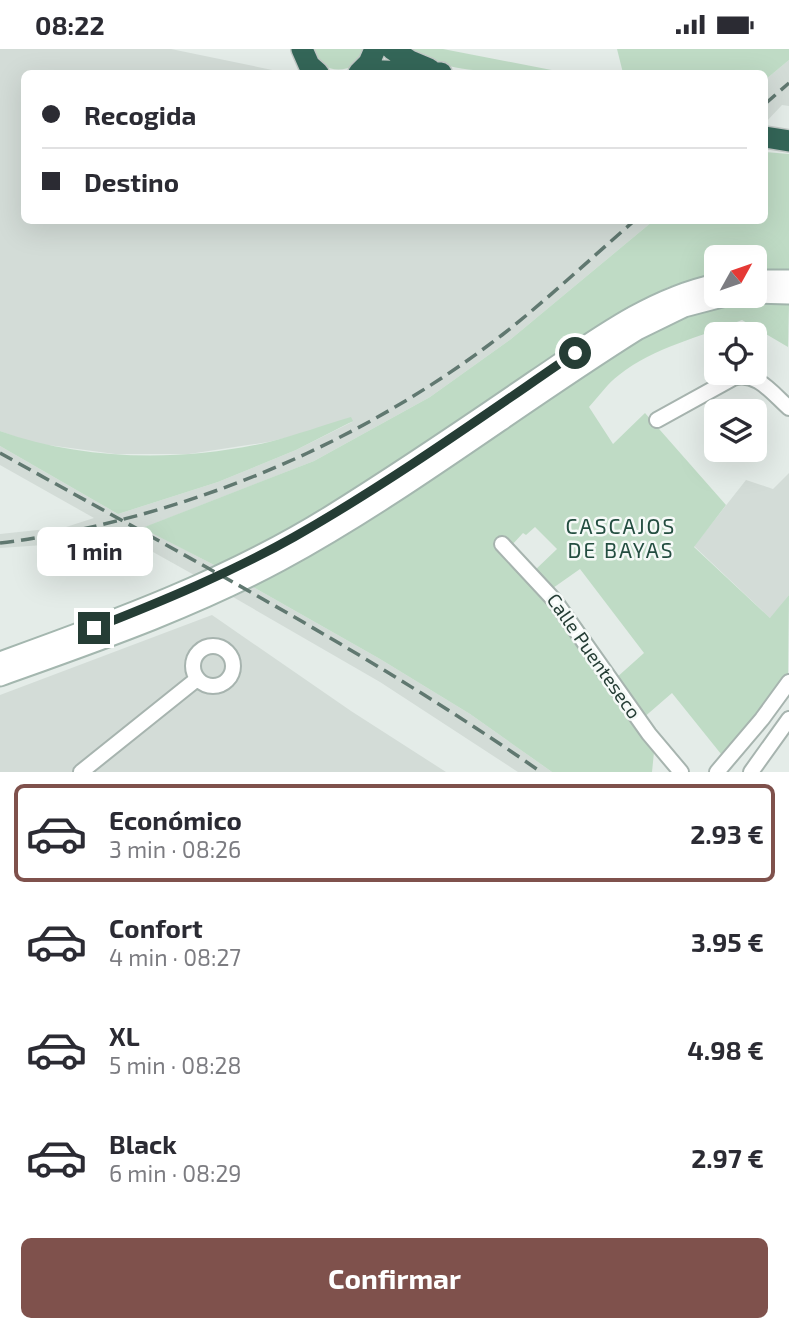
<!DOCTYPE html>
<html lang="es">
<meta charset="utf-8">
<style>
:root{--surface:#fff;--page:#f7f7f7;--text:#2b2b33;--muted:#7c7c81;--line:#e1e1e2;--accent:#7f514c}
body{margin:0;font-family:"Exo 2",sans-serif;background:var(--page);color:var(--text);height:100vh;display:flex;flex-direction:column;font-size:26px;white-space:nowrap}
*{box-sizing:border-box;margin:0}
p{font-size:23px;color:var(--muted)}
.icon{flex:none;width:38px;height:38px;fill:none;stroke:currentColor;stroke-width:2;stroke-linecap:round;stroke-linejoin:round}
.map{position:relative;height:723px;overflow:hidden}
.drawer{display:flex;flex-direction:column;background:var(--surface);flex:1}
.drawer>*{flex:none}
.guide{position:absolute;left:21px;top:21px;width:747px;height:154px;border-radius:10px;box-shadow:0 7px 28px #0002;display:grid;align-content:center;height:154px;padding:0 21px;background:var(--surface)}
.needle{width:46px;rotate:50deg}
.buttons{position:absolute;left:704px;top:196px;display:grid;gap:14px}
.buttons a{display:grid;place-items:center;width:63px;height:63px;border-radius:10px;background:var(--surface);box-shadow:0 7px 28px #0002;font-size:35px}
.end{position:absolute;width:32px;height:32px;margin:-16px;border:9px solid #253d35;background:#fff;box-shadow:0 0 0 4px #fff}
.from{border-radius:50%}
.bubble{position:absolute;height:49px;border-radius:10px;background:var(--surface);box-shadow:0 7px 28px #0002;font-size:23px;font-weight:700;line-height:49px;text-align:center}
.guide b{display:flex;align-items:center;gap:24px;height:66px;font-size:26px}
.guide b+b{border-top:2px solid var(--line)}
.guide i{width:18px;height:18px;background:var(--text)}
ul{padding:12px 0 0;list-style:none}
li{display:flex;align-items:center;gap:21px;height:98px;margin:0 14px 10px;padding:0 7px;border:4px solid transparent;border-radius:10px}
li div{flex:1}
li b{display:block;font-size:26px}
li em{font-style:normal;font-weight:700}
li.selected{border-color:var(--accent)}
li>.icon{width:63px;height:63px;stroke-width:1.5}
.action{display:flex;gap:14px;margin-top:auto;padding:14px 21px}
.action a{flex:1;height:80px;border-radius:10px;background:var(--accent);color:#fff;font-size:28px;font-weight:700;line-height:80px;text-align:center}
.status{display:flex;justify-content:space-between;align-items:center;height:49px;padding:0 35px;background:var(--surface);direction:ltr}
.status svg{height:19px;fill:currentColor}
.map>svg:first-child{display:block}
.built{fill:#d3dcd7}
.green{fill:#bfdbc5}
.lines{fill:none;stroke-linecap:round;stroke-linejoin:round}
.street-casing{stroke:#a7b4af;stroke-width:18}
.secondary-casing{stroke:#a4b7af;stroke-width:23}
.highway-casing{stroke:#c2c9c6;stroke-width:24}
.street{stroke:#fff;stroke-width:14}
.secondary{stroke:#fff;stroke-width:19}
.highway{stroke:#346658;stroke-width:21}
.rail{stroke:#607870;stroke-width:3.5;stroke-dasharray:14 7;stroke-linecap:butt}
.route{stroke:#253d35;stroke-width:9}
.labels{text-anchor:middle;stroke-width:5;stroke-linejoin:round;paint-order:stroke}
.street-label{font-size:19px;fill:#253d35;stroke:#f5f9f7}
.neighbourhood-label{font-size:21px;letter-spacing:2px;fill:#234d40;stroke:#f5f9f7}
</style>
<div class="status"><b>08:22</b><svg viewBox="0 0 49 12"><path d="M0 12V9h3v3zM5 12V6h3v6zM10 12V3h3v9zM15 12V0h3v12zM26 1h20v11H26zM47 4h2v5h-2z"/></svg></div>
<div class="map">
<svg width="789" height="723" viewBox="0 0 789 723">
<rect width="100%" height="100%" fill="#e4ece8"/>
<!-- built -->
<path class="built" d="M0,0h171l116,24h-263v148h629l-142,118 -81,58 -116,64 -171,67 75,39 -22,9 -77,-43 -46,10 -73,5v-14l66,-7 28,-9 -94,-53v-19l118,68 100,-32 78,-32 56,-28 -84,20 -79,12h-74l-82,-11 -33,-12z
M789,11v46l-7,-1 -17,18v-43z
M789,424v122l-18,24 -77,-73 52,-66 27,9z
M253,538l127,72 90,55 82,58h-34l-138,-90 -147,-85z
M212,566l139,96 95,61h-446v-77z"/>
<!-- green -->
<path class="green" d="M314,0h51l-9,16c-18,9 -37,5 -42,-16z
M402,0h41l124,24c-56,0 -114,3 -165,-24z
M617,0h172v11l-24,20v-7h-142z
M765,103l24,2v117h-35v-14h-38v17l-48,13 -56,29 -173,119 -140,90 -81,42 -76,-39 172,-67 116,-64 81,-58 142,-118h112z
M743,255h46l-1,43 -46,-27c-41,17 -88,27 -123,55 -11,8 -20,21 -30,32l24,37 32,-31 81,92 -32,42 76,71 19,-23 -1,78 -29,39 -38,42 -49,-61 -30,26 -27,-40 29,-26 -64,-84 -27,19 -5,-2 -14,-15 23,-22 -22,-22 -9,8 -3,-2 -12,13 27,45 116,161 -2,20h-100l-82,-58 -90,-55 -127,-72 69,-38 83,-52 243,-164c31,-15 61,-24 95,-29z
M351,368l2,4 -57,29 -78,32 -100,32 -118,-68v-15c84,30 182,31 269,11 27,-7 55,-17 82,-25z"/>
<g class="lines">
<!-- street casing -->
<g class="street-casing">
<path id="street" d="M657,371l76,-42c23,-8 40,16 56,30
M502,495l53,57 94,133 32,38
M193 617a20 20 0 1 1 40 0a20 20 0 1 1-40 0Z
M81,723l116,-93
M717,723l45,-53 27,-37
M751,723l38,-53"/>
</g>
<!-- secondary casing -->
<g class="secondary-casing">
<path id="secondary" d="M754,231h35
M754,244l35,1
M0,613c114,-41 227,-82 330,-146 69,-43 137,-89 204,-135 57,-38 113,-82 182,-97
M0,627c95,-34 191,-67 280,-115 125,-68 237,-156 357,-231l47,-23 42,-11"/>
</g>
<!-- highway casing -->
<g class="highway-casing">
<path id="highway" d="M302,0l7,16 9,8
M392,0l18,12 19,8
M359,24l10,-10 6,-14
M362,24l21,-2 58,2
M765,88l24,4"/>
</g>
<!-- street -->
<use href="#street" class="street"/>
<!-- secondary -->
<use href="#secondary" class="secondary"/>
<!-- highway -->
<use href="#highway" class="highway"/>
<!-- rail -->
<path class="rail" d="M765,55l24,-21
M0,404c183,102 369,199 541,319
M0,494c27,-3 52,-8 78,-13 154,-33 299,-99 424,-195 46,-36 88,-76 132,-114"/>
</g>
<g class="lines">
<!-- route -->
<path class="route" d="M94,579c69,-27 136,-55 200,-91 97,-55 189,-121 281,-184"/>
</g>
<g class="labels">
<!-- street labels -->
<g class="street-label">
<text transform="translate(594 607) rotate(55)" y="7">Calle Puenteseco</text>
</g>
<!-- neighbourhood labels -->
<g class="neighbourhood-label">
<text x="621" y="485">CASCAJOS<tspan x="621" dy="24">DE BAYAS</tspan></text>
</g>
</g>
</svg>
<div class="buttons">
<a><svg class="needle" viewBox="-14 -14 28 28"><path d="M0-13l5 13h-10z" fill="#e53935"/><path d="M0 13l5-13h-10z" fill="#7c7c81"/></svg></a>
<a><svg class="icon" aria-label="locate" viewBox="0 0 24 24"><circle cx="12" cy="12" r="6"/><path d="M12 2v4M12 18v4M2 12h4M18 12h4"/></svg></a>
<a><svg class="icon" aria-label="layers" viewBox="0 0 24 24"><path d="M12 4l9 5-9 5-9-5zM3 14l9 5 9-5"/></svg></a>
</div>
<i class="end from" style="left:575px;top:304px"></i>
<i class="end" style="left:94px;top:579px"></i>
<div class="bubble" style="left:37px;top:478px;width:116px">1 min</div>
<div class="guide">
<b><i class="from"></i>Recogida</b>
<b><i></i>Destino</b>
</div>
</div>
<section class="drawer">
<ul>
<li class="selected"><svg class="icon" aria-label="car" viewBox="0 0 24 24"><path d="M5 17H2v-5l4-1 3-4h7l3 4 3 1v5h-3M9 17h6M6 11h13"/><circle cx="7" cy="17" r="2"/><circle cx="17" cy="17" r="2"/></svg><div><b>Económico</b><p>3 min · 08:26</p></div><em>2.93 €</em></li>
<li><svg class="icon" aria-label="car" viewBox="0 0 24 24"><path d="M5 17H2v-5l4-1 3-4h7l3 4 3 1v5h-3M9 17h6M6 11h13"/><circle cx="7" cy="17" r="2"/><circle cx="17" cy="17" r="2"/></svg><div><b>Confort</b><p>4 min · 08:27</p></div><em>3.95 €</em></li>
<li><svg class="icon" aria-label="car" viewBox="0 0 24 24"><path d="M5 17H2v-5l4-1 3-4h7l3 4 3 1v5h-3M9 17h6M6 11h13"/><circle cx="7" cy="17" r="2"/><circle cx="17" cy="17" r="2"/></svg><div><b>XL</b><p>5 min · 08:28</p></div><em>4.98 €</em></li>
<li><svg class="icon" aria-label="car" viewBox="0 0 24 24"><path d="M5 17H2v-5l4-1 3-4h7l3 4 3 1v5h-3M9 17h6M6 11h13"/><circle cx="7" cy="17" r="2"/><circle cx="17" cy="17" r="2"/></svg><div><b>Black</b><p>6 min · 08:29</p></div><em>2.97 €</em></li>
</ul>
<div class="action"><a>Confirmar</a></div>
</section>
